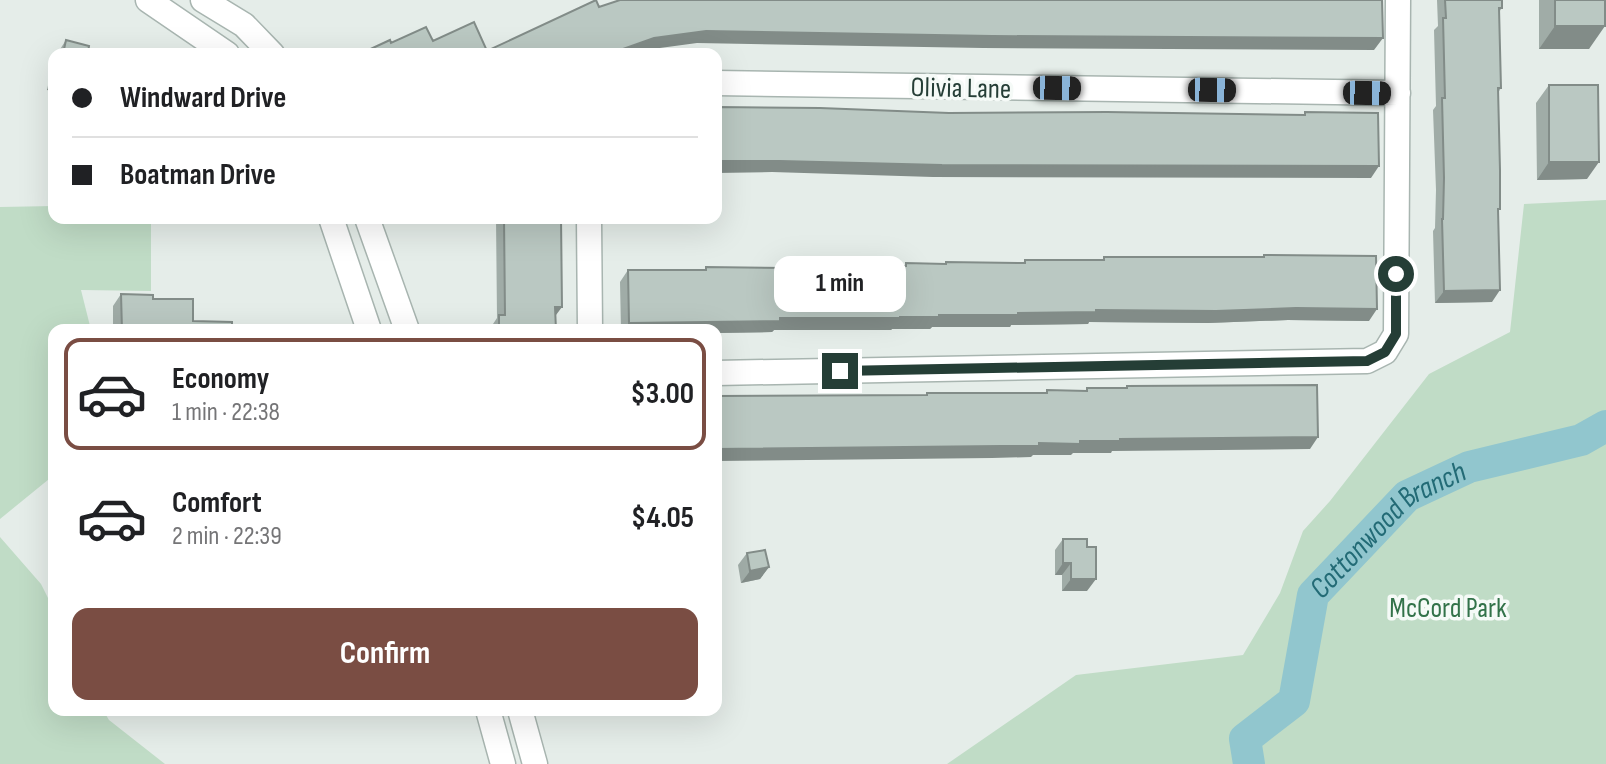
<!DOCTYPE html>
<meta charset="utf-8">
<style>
:root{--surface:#fff;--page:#f2f2f2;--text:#202124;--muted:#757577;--line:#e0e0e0;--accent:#7a4d43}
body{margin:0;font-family:"Sofia Sans Condensed",sans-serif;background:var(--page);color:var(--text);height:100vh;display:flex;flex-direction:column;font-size:30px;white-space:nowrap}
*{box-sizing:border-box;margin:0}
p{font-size:26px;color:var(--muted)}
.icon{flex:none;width:44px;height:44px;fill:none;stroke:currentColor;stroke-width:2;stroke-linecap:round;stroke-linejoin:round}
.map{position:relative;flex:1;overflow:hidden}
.sheet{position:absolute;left:48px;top:324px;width:674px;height:392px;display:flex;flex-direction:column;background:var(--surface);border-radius:16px;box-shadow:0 8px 32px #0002}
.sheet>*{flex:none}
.guide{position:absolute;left:48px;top:48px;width:674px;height:176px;border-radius:16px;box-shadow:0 8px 32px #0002;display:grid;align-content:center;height:176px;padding:0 24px;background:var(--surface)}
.end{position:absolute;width:36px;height:36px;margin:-18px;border:10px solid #253e36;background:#fff;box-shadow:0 0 0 4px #fff}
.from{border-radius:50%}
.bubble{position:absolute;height:56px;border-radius:16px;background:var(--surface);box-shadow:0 8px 32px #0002;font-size:26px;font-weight:700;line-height:56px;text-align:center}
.car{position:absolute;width:24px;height:48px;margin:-24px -12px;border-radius:10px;box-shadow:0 0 6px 2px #0007;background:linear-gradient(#222 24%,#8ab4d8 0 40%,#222 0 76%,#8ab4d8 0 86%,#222 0)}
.guide b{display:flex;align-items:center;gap:28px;height:76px;font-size:30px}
.guide b+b{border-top:2px solid var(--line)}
.guide i{width:20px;height:20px;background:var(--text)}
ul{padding:14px 0 0;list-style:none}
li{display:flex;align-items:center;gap:24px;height:112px;margin:0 16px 12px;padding:0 8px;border:4px solid transparent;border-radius:16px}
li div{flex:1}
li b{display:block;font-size:30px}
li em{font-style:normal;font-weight:700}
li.on{border-color:var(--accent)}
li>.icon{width:72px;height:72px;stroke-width:1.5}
.action{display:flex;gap:16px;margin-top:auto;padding:16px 24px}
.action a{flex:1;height:92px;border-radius:16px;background:var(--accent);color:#fff;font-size:32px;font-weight:700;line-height:92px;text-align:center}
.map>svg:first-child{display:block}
.green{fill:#c0dcc6}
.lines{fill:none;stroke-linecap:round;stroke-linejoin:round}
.river{stroke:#91c6ce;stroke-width:32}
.minor-casing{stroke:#a8b5b0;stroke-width:27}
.minor{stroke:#fff;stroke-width:24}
.wall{fill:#a0aca7}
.shaded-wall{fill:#828c88}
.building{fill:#bac8c2;stroke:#828c88;stroke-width:2}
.route{stroke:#253e36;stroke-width:10}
.labels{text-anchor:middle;stroke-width:7;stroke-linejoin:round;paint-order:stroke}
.street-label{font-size:28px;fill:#253e36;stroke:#f5faf7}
.park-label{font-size:28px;fill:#327249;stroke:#f5faf7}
.water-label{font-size:30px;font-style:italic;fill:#236b76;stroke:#f5faf7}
</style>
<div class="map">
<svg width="1606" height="764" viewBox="0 0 1606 764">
<rect width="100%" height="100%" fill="#e5ede9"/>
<!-- green -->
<path class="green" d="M1606,200v564h-659l129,-89 167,-20 37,-62 23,-62 27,-30 99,-127 81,-42 14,-128z
M54,206v12h97v73l-70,-1 10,40h-37v145l-54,44v-312z
M0,537l41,47 13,26v100h49l6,10 56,44h-165z"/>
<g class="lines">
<!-- river -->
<path class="river" id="s1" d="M1249,764l-4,-25 49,-38 19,-106 94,-99 62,-29 112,-27 25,-14"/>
<!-- minor casing -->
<g class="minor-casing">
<path id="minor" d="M148,0l79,54
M203,0l41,25 28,29
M716,83l682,10
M331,218l38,112
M367,218l40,112
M589,218l1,112
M716,373l651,-12 18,-9 11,-18 2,-334
M488,710l15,54
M520,710l15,54"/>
</g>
<!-- minor -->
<use href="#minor" class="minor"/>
</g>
<!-- wall -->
<path class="wall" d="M1437,0h65v8l-3,4 2,76 -3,5v119l-6,90 -57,1 -2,-72 2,-3 1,-38 -3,-80 3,-4 -2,-76 4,-4z
M1539,0h66l-16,49h-50z
M66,40l22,13 7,1h-38z
M54,58v33l-7,-1z
M1549,85l38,94 -50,1 -1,-77z
M496,218h65l-6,98 1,14h-65v-3l6,-9z
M1264,255l105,66 -81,-1 -80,3 -119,-1 -1,2 -77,1 -1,2h-78l-2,2h-38l-1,1h-117l-2,2 -56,1v-3h-95l-1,-48 8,-12h77l1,-3 80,1 2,-3 79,1h38l1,-3 38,1 2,-2 77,1 2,-3h78l1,-3h158z
M121,294l32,5 40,22 39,9h-119v-24z
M1063,539l24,52h-25v-16h-7v-25z
M747,553l22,14 -9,12 -19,4 -3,-18z"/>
<!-- shaded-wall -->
<path class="shaded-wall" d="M1555,26h50l-16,23h-50z
M706,31l677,7 -9,12 -391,-2 -286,-5 -52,7 -12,4h-24l45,-16z
M54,80v11l-7,-1z
M716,161h64l599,5 -8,12 -438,-1 -161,-5 -56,1z
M1549,162h50l-12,17 -50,1z
M1500,290l-8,12 -57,1 9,-12z
M555,307h7l-9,12z
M1296,308l81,1 -8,12 -81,-1 -80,3 -119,-1 -1,2 -77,1 -1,2h-78l-2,2h-38l-1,1h-117l-2,2 -56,1v-3h-92l5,-7 151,-5 120,-1 196,-7z
M1318,437l-8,12 -198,2 -1,2h-38l-2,2h-38l-2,2 -39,1 -276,3v-12l404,-10z
M1063,563h8l-9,12h-7z
M769,567l-9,12 -19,4 9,-12z
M1071,579h25l-9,12h-25z"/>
<!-- building -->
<path class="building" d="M596,0l3,7 21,-7h762l1,38 -391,-2 -286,-5 -52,7 -45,16h-244l-1,-2 26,-12 1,3 35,-16 7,14 41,-19 13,29z
M1445,0h57v8h-3l2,80h-3l2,82v39h-2l2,81 -56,1 -2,-72h1l1,-41 -2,-80h3l-2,-80h3z
M1555,0h50v26h-50z
M66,40l23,6 -1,7 7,1h-32z
M1549,85h49l1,77h-50z
M716,107l104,1 129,5 158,-1 198,3v-3l73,1 1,53 -437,-1 -162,-4h-64z
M504,218h57l1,89h-7l1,23h-57v-15h6z
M1264,255l112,1 1,53 -81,-1 -80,3 -120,-1v2l-78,1v2h-79v2h-39v1h-120v3l-151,2 -1,-53h78v-3l82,1v-3l79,1h39v-3l40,1v-2l79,1v-3h79v-3h160z
M121,294l32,1v4h40v22l39,1v8h-110z
M1317,385l1,52 -198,2v2h-40v3l-41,-1v3h-38l-285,3v-53l211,-1v-2h120v-3l40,1v-3h40v-2z
M1063,539h24v8h9v32h-25v-16h-8z
M765,550l4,17 -19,4 -3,-18z
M716,570h1v30h-1z"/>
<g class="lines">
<!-- route -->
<path class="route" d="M840,371l527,-10 18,-9 11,-18v-60"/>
</g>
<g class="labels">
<!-- street labels -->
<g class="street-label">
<text transform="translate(961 87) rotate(1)" y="10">Olivia Lane</text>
</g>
<!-- park labels -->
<g class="park-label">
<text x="1448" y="617">McCord Park</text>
</g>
<!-- water labels -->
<g class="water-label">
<text dy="10" stroke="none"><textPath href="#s1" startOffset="296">Cottonwood Branch</textPath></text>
</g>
</g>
</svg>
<i class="end from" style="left:1396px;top:274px"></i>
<i class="end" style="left:840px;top:371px"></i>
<div class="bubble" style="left:774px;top:256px;width:132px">1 min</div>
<i class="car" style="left:1057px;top:88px;rotate:91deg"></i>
<i class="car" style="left:1212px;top:90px;rotate:91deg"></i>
<i class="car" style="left:1367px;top:93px;rotate:91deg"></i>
<div class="guide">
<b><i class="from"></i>Windward Drive</b>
<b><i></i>Boatman Drive</b>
</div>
<section class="sheet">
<ul>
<li class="on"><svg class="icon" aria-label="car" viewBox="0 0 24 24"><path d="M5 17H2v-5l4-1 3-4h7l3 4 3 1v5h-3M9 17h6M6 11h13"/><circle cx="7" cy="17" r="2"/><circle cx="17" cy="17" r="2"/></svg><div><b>Economy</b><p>1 min · 22:38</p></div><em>$3.00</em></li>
<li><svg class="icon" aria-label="car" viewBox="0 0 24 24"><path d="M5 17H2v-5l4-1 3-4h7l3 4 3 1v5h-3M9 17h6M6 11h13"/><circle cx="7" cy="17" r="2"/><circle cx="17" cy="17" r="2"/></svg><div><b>Comfort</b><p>2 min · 22:39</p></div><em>$4.05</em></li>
</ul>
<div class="action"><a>Confirm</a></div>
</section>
</div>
